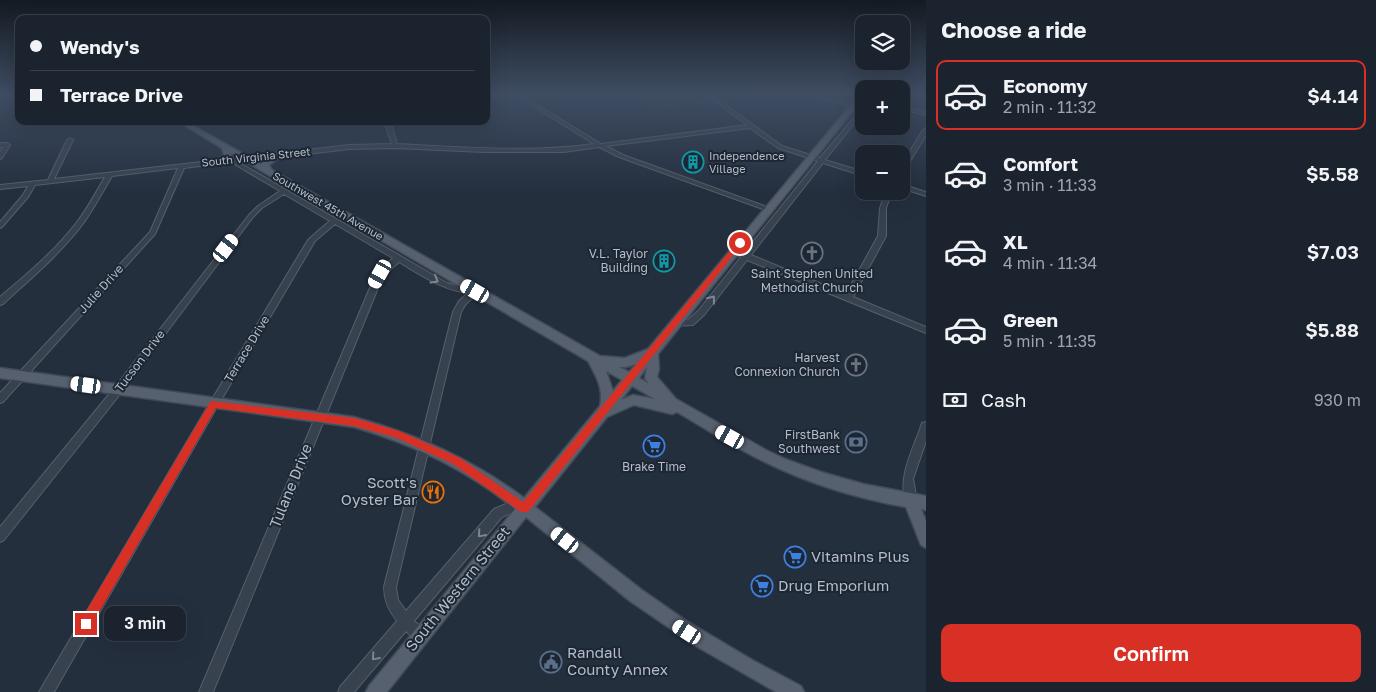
<!DOCTYPE html>
<meta charset="utf-8">
<style>
:root{--surface:#1b232e;--page:#242b36;--text:#f1f3f6;--muted:#a0a4aa;--line:#39404a;--accent:#d93025}
body{margin:0;font-family:"Golos Text",sans-serif;background:var(--page);color:var(--text);height:100vh;display:flex;flex-direction:column;font-size:19px;white-space:nowrap}
*{box-sizing:border-box;margin:0}
p{font-size:16px;color:var(--muted)}
.icon{flex:none;width:28px;height:28px;fill:none;stroke:currentColor;stroke-width:2;stroke-linecap:round;stroke-linejoin:round}
.map{position:relative;flex:1;overflow:hidden}
.side{display:flex;flex-direction:column;background:var(--surface);width:450px}
.side>*{flex:none}
.guide{position:absolute;left:15px;top:15px;width:475px;height:110px;border-radius:10px;box-shadow:0 5px 20px #0002,0 0 0 1px var(--line);display:grid;align-content:center;height:110px;padding:0 15px;background:var(--surface)}
.tools{position:absolute;left:855px;top:15px;display:grid;gap:10px}
.tools a{display:grid;place-items:center;width:55px;height:55px;border-radius:10px;background:var(--surface);box-shadow:0 5px 20px #0002,0 0 0 1px var(--line);font-size:25px}
.end{position:absolute;width:22px;height:22px;margin:-11px;border:6px solid #d93025;background:#fff;box-shadow:0 0 0 2px #fff}
.from{border-radius:50%}
.bubble{position:absolute;height:35px;border-radius:10px;background:var(--surface);box-shadow:0 5px 20px #0002,0 0 0 1px var(--line);font-size:16px;font-weight:600;line-height:35px;text-align:center}
.car{position:absolute;width:15px;height:30px;margin:-15px -8px;border-radius:6px;box-shadow:0 0 4px 1px #0007;background:linear-gradient(#fff 24%,#345 0 40%,#fff 0 76%,#345 0 86%,#fff 0)}
.guide b{display:flex;align-items:center;gap:18px;height:48px;font-size:19px}
.guide b+b{border-top:1px solid var(--line)}
.guide i{width:12px;height:12px;background:var(--text)}
ul{padding:0;list-style:none}
li{display:flex;align-items:center;gap:15px;height:70px;margin:0 10px 8px;padding:0 5px;border:2px solid transparent;border-radius:10px}
li div{flex:1}
li b{display:block;font-size:19px}
li em{font-style:normal;font-weight:600}
li.on{border-color:var(--accent)}
li>.icon{width:45px;height:45px;stroke-width:1.5}
h2{padding:0 15px;font-size:22px;line-height:60px}
.pay{display:flex;align-items:center;gap:12px;height:55px;padding:0 15px;font-size:19px}
.pay p{margin-inline-start:auto}
.primary-button{display:flex;gap:10px;margin-top:auto;padding:10px 15px}
.primary-button a{flex:1;height:58px;border-radius:10px;background:var(--accent);color:#fff;font-size:20px;font-weight:600;line-height:58px;text-align:center}
main{display:flex;flex:1;min-height:0}
.map>svg:first-child{display:block}
.green{fill:#263c3f}
.lines{fill:none;stroke-linecap:round;stroke-linejoin:round}
.minor-casing{stroke:#565f6c;stroke-width:2}
.major-casing{stroke:#414a57;stroke-width:3}
.minor{fill:#38414e;fill-rule:evenodd}
.major{fill:#56606e;fill-rule:evenodd}
.oneway{stroke:#7c8592}
.route{fill:#d93025}
.labels{text-anchor:middle;stroke-width:4;stroke-linejoin:round;paint-order:stroke}
.far-poi-label{font-size:11px;fill:#b4bcc9;stroke:#1d2633;text-anchor:start}
.far-street-label{font-size:11px;fill:#b4bcc9;stroke:#1d2633}
.poi-label{font-size:12px;fill:#b4bcc9;stroke:#1d2633;text-anchor:end}
.street-label{font-size:12px;fill:#b4bcc9;stroke:#1d2633}
.near-poi-label{font-size:15px;fill:#b4bcc9;stroke:#1d2633;text-anchor:start}
.near-street-label{font-size:15px;fill:#b4bcc9;stroke:#1d2633}
</style>
<main>
<div class="map">
<svg width="926" height="692" viewBox="0 0 926 692">
<rect width="100%" height="100%" fill="#242f3e"/>
<!-- green -->
<path class="green" d="M669,95h28l11,8 -56,7 -13,-12z"/>
<g class="lines">
<!-- minor casing -->
<g class="minor-casing">
<path id="minor" d="M516,95h5l80,49 146,-19 -40,-30h5l70,51 38,12 44,-52v5l-39,49 39,12v4l-41,-13 -72,92 95,39 32,-58 2,-28 6,-17h6l-6,17v28l-33,61 73,30v6l-179,-73 -43,55 -11,10 -22,1 -1,-2 1,-2 17,-2 10,-9 43,-54 -11,-4v-4h6l8,4 74,-92 -40,-13 -28,-20 -144,18 17,9 147,53 1,1 -3,2 -149,-54 -20,-10 -35,5h-80l-89,-4 -46,1 -111,13 209,121c9,4 25,3 32,8l-14,14 -4,7 -65,275 2,13 8,11 88,-102 24,-10 4,1 2,4 -2,4 -20,9 -88,104 12,10 2,5 -2,5 -5,2 -5,-2 -10,-10 -52,61h-16l2,-5 57,-66c-8,-10 -13,-21 -13,-34l69,-275 6,-11 9,-8c-26,-3 -47,-18 -69,-31l-15,13 -4,8 -167,409h-14l173,-409 6,-11 15,-14 -58,-34 -20,17 -98,166 -163,285h-15l172,-291 97,-161 10,-9 12,-10 -46,-27 -22,14 -9,9 -132,176 -117,147 -4,2v-15l115,-140 134,-172 9,-9 22,-15 -49,-29 -47,6 -29,66 -152,168 -3,1v-10l150,-161 28,-64 -66,8c-10,17 -19,34 -30,49 -23,30 -52,54 -79,79l-3,1v-8c27,-23 55,-46 77,-75 11,-14 19,-30 28,-45l-70,8 -7,12 -26,30 -2,1v-6l23,-27 5,-9 -28,3v-4l48,-5 19,-40 3,-2 3,2 -19,39 295,-34 43,-1 -8,-23h6l7,23c66,3 132,9 197,0z
M812,95h7l38,10 -3,2z
M901,106l25,5v4l-25,-6z
M195,121h7l-12,6 -5,-1z
M926,128v7l-22,36 -3,2v-7l22,-36z
M0,143h7l3,2 -8,13 -2,1v-7l3,-5h-3z
M901,184l25,8v4l-25,-8z
M926,422v19l-13,38 4,22 -2,4 -4,1 -4,-1c-11,-26 6,-55 14,-79l1,-3z"/>
</g>
<!-- major casing -->
<g class="major-casing">
<path id="major" d="M859,95h5v2l-206,257 1,15 -2,8 19,22 90,51 19,9 36,13 42,12 63,12v14l-5,-1 5,12v27l-5,-3 -15,-38c-51,-9 -103,-25 -149,-49 -28,-14 -54,-31 -80,-46l-5,2 -38,-9 -27,12 -72,90 107,83 43,30 69,41 47,25 3,6h-28l-80,-46 -66,-45 -104,-84 -139,175h-21l3,-6 146,-177c-50,-40 -100,-64 -161,-82l-354,-49v-10l354,49c64,18 116,41 170,81l76,-92c4,-18 -4,-30 -12,-45l-357,-208v5l-9,6h-6v-4l8,-5 -2,-7 -45,-27h8l76,43 13,-11h6v4l-11,8 3,5 328,186 25,2 23,-9zM636,364l-7,8 -10,-5h7zM647,367l-2,11 4,6 -10,-6zM606,371l16,9 -9,11zM632,386l23,13 -22,-4 -12,5z"/>
</g>
<!-- minor -->
<use href="#minor" class="minor"/>
<!-- major -->
<use href="#major" class="major"/>
</g>
<!-- one-way arrows -->
<defs><path id="oneway-chevron" d="M-2-3.5L2.5 0L-2 3.5" fill="none" stroke-width="1.6" stroke-linecap="round" stroke-linejoin="round" transform="scale(1.25)"/></defs>
<g class="oneway">
<use href="#oneway-chevron" transform="translate(435 280) rotate(30)"/>
<use href="#oneway-chevron" transform="translate(712 299) rotate(-52)"/>
<use href="#oneway-chevron" transform="translate(481 534) rotate(131)"/>
<use href="#oneway-chevron" transform="translate(375 657) rotate(131)"/>
</g>
<!-- sky -->
<linearGradient id="sky" x2="0" y2="1"><stop stop-color="#141a22"/><stop offset="0.49" stop-color="#3f4d63"/><stop offset="1" stop-color="#3f4d63" stop-opacity="0"/></linearGradient>
<rect width="926" height="192" fill="url(#sky)"/>
<!-- route -->
<path class="route" d="M737,242l6,1 -215,269h-7l-68,-48 -56,-26 -43,-12 -138,-18 -126,220 -4,2 -5,-2 -2,-4 2,-4 130,-219 143,17 45,13 61,27 63,44z"/>
<!-- icons -->
<defs>
<g id="building-ring" transform="scale(1.125)"><circle r="9.5" fill="#1d2633" stroke="#0f9aa8" stroke-width="1.5"/><path d="M-4-6H4V6H1V3H-1V6H-4ZM-2.5-4.3h1.7v1.8h-1.7ZM.8-4.3h1.7v1.8H.8ZM-2.5-1h1.7V.8h-1.7ZM.8-1h1.7V.8H.8Z" fill="#0f9aa8"/></g>
<g id="church-ring" transform="scale(1.125)"><circle r="9.5" fill="#1d2633" stroke="#6b7280" stroke-width="1.5"/><path d="M-1.2-6h2.4v3.5h3.3v2.4h-3.3V6h-2.4V-.1h-3.3v-2.4h3.3Z" fill="#6b7280"/></g>
<g id="bank-ring" transform="scale(1.125)"><circle r="9.5" fill="#1d2633" stroke="#5c6f8a" stroke-width="1.5"/><path d="M-6-4H6V4H-6ZM0-2.3a2.3 2.3 0 1 0 0 4.6a2.3 2.3 0 1 0 0-4.6Z" fill="#5c6f8a"/></g>
<g id="supermarket-ring" transform="scale(1.125)"><circle r="9.5" fill="#1d2633" stroke="#3f7fe0" stroke-width="1.5"/><path d="M-6-5.5h2.5l.6 2H6L4.5 2H-2.5L-4.4-4H-6ZM-1.5 3.2a1.3 1.3 0 1 0 .1 0ZM3 3.2a1.3 1.3 0 1 0 .1 0Z" fill="#3f7fe0"/></g>
<g id="restaurant-ring" transform="scale(1.125)"><circle r="9.5" fill="#1d2633" stroke="#e8710a" stroke-width="1.5"/><path d="M-5-6h1v4h1v-4h1v4h1v-4h1v5L-1.5 .5V6h-2V.5L-5-1ZM5-6V6H3V1.5H1.5Q1.5-4 5-6Z" fill="#e8710a"/></g>
<g id="civic-ring" transform="scale(1.125)"><circle r="9.5" fill="#1d2633" stroke="#5c6f8a" stroke-width="1.5"/><path d="M-.6-6.5H3V-4.5H.6V-3L4-1V1h2V6H-6V1h2V-1L-.6-3ZM-1.2 2.5V6h2.4V2.5Z" fill="#5c6f8a"/></g>
</defs>
<g fill-rule="evenodd">
<use href="#building-ring" x="693" y="162"/>
<use href="#church-ring" x="812" y="253"/>
<use href="#building-ring" x="664" y="261"/>
<use href="#church-ring" x="856" y="365"/>
<use href="#bank-ring" x="856" y="442"/>
<use href="#supermarket-ring" x="654" y="446"/>
<use href="#restaurant-ring" x="433" y="492"/>
<use href="#supermarket-ring" x="795" y="557"/>
<use href="#supermarket-ring" x="762" y="586"/>
<use href="#civic-ring" x="551" y="662"/>
</g>
<g class="labels">
<!-- far-poi labels -->
<g class="far-poi-label">
<text x="709" y="160">Independence<tspan x="709" dy="13">Village</tspan></text>
</g>
<!-- far-street labels -->
<g class="far-street-label">
<text transform="translate(256 157) rotate(-6)" y="4">South Virginia Street</text>
<text transform="translate(328 206) rotate(30)" y="4">Southwest 45th Avenue</text>
</g>
<!-- poi labels -->
<g class="poi-label">
<text x="648" y="258">V.L. Taylor<tspan x="648" dy="14">Building</tspan></text>
<text x="812" y="278" text-anchor="middle">Saint Stephen United<tspan x="812" dy="14">Methodist Church</tspan></text>
<text x="840" y="362">Harvest<tspan x="840" dy="14">Connexion Church</tspan></text>
<text x="840" y="439">FirstBank<tspan x="840" dy="14">Southwest</tspan></text>
<text x="654" y="471" text-anchor="middle">Brake Time</text>
</g>
<!-- street labels -->
<g class="street-label">
<text transform="translate(101 289) rotate(-48)" y="4">Julie Drive</text>
<text transform="translate(247 349) rotate(-59)" y="4">Terrace Drive</text>
<text transform="translate(140 361) rotate(-53)" y="4">Tucson Drive</text>
</g>
<!-- near-poi labels -->
<g class="near-poi-label">
<text x="417" y="488" text-anchor="end">Scott's<tspan x="417" dy="17">Oyster Bar</tspan></text>
<text x="811" y="562">Vitamins Plus</text>
<text x="778" y="591">Drug Emporium</text>
<text x="567" y="658">Randall<tspan x="567" dy="17">County Annex</tspan></text>
</g>
<!-- near-street labels -->
<g class="near-street-label">
<text transform="translate(291 486) rotate(-68)" y="5">Tulane Drive</text>
<text transform="translate(458 589) rotate(-51)" y="5">South Western Street</text>
</g>
</g>
</svg>
<div class="tools">
<a><svg class="icon" aria-label="layers" viewBox="0 0 24 24"><path d="M12 4l9 5-9 5-9-5zM3 14l9 5 9-5"/></svg></a>
<a>+</a>
<a>−</a>
</div>
<i class="end from" style="left:740px;top:243px"></i>
<i class="end" style="left:86px;top:624px"></i>
<div class="bubble" style="left:104px;top:606px;width:82px">3 min</div>
<i class="car" style="left:226px;top:248px;rotate:37deg"></i>
<i class="car" style="left:380px;top:274px;rotate:209deg"></i>
<i class="car" style="left:475px;top:291px;rotate:300deg"></i>
<i class="car" style="left:86px;top:385px;rotate:278deg"></i>
<i class="car" style="left:730px;top:437px;rotate:299deg"></i>
<i class="car" style="left:565px;top:540px;rotate:308deg"></i>
<i class="car" style="left:687px;top:632px;rotate:303deg"></i>
<div class="guide">
<b><i class="from"></i>Wendy's</b>
<b><i></i>Terrace Drive</b>
</div>
</div>
<section class="side">
<h2>Choose a ride</h2>
<ul>
<li class="on"><svg class="icon" aria-label="car" viewBox="0 0 24 24"><path d="M5 17H2v-5l4-1 3-4h7l3 4 3 1v5h-3M9 17h6M6 11h13"/><circle cx="7" cy="17" r="2"/><circle cx="17" cy="17" r="2"/></svg><div><b>Economy</b><p>2 min · 11:32</p></div><em>$4.14</em></li>
<li><svg class="icon" aria-label="car" viewBox="0 0 24 24"><path d="M5 17H2v-5l4-1 3-4h7l3 4 3 1v5h-3M9 17h6M6 11h13"/><circle cx="7" cy="17" r="2"/><circle cx="17" cy="17" r="2"/></svg><div><b>Comfort</b><p>3 min · 11:33</p></div><em>$5.58</em></li>
<li><svg class="icon" aria-label="car" viewBox="0 0 24 24"><path d="M5 17H2v-5l4-1 3-4h7l3 4 3 1v5h-3M9 17h6M6 11h13"/><circle cx="7" cy="17" r="2"/><circle cx="17" cy="17" r="2"/></svg><div><b>XL</b><p>4 min · 11:34</p></div><em>$7.03</em></li>
<li><svg class="icon" aria-label="car" viewBox="0 0 24 24"><path d="M5 17H2v-5l4-1 3-4h7l3 4 3 1v5h-3M9 17h6M6 11h13"/><circle cx="7" cy="17" r="2"/><circle cx="17" cy="17" r="2"/></svg><div><b>Green</b><p>5 min · 11:35</p></div><em>$5.88</em></li>
</ul>
<div class="pay"><svg class="icon" aria-label="cash" viewBox="0 0 24 24"><path d="M3 7h18v10H3z"/><circle cx="12" cy="12" r="2"/></svg>Cash<p>930 m</p></div>
<div class="primary-button"><a>Confirm</a></div>
</section>
</main>
